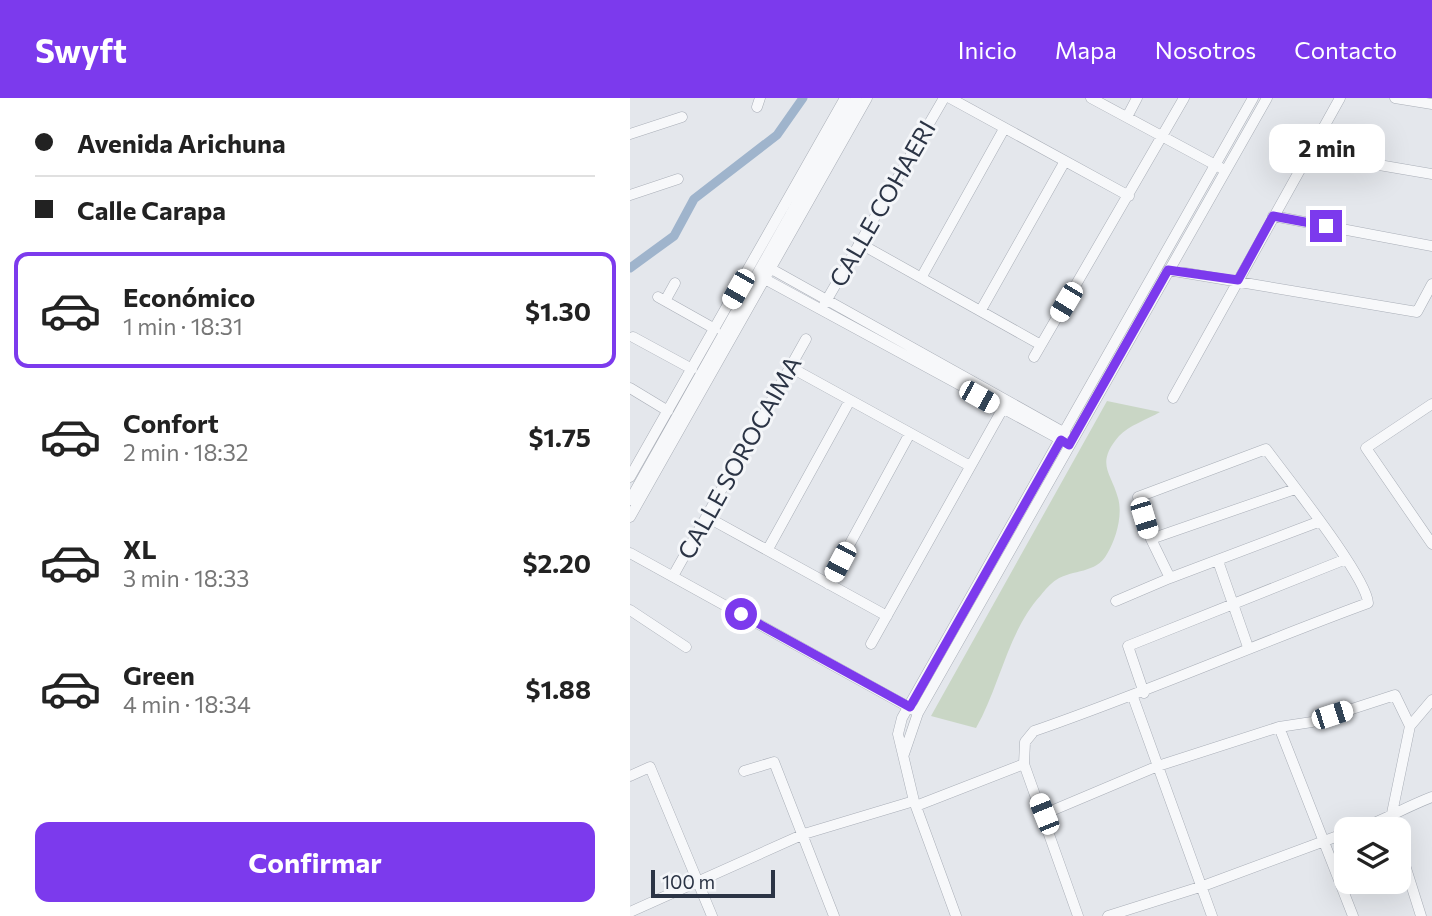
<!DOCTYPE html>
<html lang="es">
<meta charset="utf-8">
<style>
:root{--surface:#fff;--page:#f6f6f6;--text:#222;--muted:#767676;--line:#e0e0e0;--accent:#7c3aed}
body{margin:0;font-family:Commissioner,sans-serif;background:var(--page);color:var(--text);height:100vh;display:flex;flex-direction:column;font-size:26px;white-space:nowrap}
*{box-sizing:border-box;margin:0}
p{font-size:23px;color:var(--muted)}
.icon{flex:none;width:38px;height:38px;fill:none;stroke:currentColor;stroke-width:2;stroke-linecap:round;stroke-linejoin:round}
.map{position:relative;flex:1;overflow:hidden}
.side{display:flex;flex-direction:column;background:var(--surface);width:630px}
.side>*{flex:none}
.top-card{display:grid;align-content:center;height:154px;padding:0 35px;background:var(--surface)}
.buttons{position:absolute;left:704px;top:719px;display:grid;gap:14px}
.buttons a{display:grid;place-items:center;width:77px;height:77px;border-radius:14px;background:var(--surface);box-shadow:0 7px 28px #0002;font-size:35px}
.scale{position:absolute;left:21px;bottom:18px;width:124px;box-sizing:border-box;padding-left:7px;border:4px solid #2b3445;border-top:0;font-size:19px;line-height:24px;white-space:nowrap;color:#2b3445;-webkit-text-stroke:5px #f4f6f9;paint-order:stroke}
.end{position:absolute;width:32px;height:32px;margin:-16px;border:9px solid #7c3aed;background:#fff;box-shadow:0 0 0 4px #fff}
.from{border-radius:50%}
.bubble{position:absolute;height:49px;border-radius:14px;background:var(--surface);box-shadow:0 7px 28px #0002;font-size:23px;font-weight:700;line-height:49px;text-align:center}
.car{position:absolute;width:21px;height:42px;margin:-21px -10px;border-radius:9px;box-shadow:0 0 5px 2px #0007;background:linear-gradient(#fff 24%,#345 0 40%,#fff 0 76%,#345 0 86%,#fff 0)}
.top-card b{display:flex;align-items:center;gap:24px;height:66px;font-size:26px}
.top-card b+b{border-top:2px solid var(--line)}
.top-card i{width:18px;height:18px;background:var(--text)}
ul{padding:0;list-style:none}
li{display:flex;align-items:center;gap:21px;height:116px;margin:0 14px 10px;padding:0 21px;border:4px solid transparent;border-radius:14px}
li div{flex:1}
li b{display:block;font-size:26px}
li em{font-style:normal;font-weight:700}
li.current{border-color:var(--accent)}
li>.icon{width:63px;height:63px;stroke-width:1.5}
.button{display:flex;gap:14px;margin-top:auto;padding:14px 35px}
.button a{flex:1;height:80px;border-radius:14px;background:var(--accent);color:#fff;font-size:28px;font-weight:700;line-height:80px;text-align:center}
header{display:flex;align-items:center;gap:42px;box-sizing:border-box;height:98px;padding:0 35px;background:var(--accent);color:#fff}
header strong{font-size:33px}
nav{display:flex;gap:38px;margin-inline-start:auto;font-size:24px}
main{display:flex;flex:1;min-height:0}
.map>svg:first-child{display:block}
.green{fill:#c9d6c5}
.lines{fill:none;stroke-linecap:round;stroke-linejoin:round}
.canal{stroke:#9fb4cc;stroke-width:9}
.minor-casing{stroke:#a9aeb7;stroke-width:11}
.minor{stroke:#f7f8fa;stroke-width:10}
.route{stroke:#7c3aed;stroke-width:9}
.labels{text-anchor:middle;stroke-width:6;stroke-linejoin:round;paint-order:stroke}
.street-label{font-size:24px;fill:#2b3445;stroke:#f4f6f9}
</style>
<header>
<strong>Swyft</strong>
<nav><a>Inicio</a><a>Mapa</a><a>Nosotros</a><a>Contacto</a></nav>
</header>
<main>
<section class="side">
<div class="top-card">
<b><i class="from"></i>Avenida Arichuna</b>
<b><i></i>Calle Carapa</b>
</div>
<ul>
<li class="current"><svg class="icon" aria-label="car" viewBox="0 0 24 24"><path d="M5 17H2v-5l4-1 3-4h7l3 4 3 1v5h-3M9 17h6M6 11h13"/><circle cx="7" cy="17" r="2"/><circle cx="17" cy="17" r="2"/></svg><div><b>Económico</b><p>1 min · 18:31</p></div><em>$1.30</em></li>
<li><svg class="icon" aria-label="car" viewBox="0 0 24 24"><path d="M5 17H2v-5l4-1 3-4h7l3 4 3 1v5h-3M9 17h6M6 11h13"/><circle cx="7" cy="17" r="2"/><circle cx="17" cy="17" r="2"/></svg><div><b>Confort</b><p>2 min · 18:32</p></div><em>$1.75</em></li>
<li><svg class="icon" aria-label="car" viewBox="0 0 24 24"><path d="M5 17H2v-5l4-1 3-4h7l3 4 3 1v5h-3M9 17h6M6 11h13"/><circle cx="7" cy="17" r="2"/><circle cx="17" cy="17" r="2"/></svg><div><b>XL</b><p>3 min · 18:33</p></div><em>$2.20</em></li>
<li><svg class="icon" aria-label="car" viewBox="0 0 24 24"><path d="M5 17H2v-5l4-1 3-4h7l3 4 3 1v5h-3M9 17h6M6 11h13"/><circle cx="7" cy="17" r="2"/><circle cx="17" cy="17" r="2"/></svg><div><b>Green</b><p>4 min · 18:34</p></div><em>$1.88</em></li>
</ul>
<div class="button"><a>Confirmar</a></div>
</section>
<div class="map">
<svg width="802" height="818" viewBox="0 0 802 818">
<rect width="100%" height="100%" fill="#e4e7ec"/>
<!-- green -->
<path class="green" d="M477,303l53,11c-12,7 -32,14 -41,24 -24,28 -8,36 -1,62 5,17 -2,41 -11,56 -11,20 -34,15 -51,26 -5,3 -11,10 -15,15 -33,36 -41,91 -65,133l-45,-12z"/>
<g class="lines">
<!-- canal -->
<path class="canal" d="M0,170l44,-32 20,-37 83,-64 26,-37"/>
<!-- minor casing -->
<g class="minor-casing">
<path id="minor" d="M320,0l179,98
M461,0l130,70
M765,0l37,6
M127,9l3,-9
M497,19l10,-19
M0,36l52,-17
M679,55l123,21
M0,97l48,-16
M643,118l159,30
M229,145l182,102
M136,168l299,167
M538,172l249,42 15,-28
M131,179l304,165
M291,180l83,-149
M28,199l57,32
M35,203l10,-18
M195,205l119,-205
M351,212l84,-149
M3,239l59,32
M404,259l150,-259
M160,269l180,99
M0,290l38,23
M543,300l167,-300
M802,306l-66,44 66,96
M0,379l215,-379
M0,402l226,-402
M0,419l237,-419
M77,419l180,99
M521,441l144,-50
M138,451l81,-147
M0,455l284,157
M588,463l30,86
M43,478l133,-237
M540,480l148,-56
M198,486l81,-149
M0,512l56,37
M241,546l131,-234
M514,595l-16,-47 218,-87
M503,599l79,219
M780,628l22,-26
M649,629l74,189
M274,656l14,-41 349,-615
M114,673l30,-9 60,154
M0,678l20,-9 62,149
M286,708l108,-42
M414,716l114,-48 121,-39 33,-5 83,-27 15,31 -19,92 3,12
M727,732c27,-10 49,-23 75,-33
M768,745l23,73
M0,814l174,-78 110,-33
M326,818l-42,-115 -16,-67 4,-16 351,-620
M448,818l-54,-152 1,-22 9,-11c113,-39 222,-87 334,-128 -1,-26 -83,-128 -102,-154l-128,48 13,42 19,39 -54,23
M478,818l95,-30 143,-53"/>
</g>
<!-- minor -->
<use href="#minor" class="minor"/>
</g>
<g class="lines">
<!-- route -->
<path class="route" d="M111,516l169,93 151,-267 8,5 99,-175 70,10 35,-64 53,10"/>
</g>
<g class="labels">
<!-- street labels -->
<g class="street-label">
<text transform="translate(253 106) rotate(-60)" y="8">CALLE COHAERI</text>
<text transform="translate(110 360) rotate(-61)" y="8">CALLE SOROCAIMA</text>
</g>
</g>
</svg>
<div class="buttons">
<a><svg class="icon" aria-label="layers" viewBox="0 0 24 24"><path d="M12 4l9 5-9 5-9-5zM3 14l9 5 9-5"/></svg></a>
</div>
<div class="scale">100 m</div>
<i class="end from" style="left:111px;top:516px"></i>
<i class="end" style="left:696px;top:128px"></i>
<div class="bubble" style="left:639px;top:26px;width:116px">2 min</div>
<i class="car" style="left:108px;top:191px;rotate:210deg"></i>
<i class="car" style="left:436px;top:204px;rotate:211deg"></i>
<i class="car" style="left:349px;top:299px;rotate:119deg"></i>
<i class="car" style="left:514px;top:420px;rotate:163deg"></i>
<i class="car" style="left:210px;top:464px;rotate:208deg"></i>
<i class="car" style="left:702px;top:617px;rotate:72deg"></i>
<i class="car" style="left:414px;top:716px;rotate:338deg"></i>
</div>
</main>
